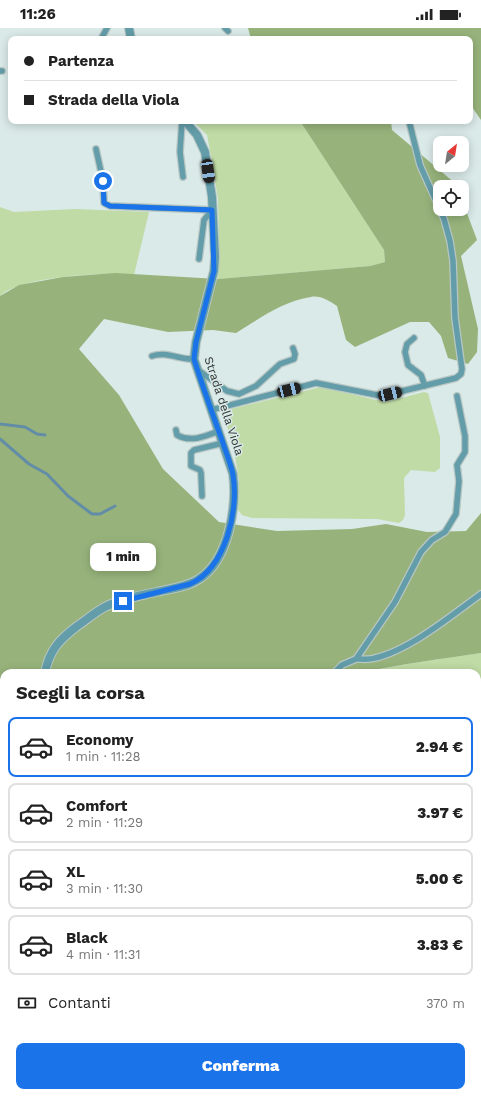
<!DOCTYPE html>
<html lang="it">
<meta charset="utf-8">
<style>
:root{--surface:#fff;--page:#f6f6f6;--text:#222;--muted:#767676;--line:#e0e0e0;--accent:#1a73e8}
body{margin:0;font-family:"Work Sans",sans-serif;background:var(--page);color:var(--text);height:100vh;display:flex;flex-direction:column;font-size:15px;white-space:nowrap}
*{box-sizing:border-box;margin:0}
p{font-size:13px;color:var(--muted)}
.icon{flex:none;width:22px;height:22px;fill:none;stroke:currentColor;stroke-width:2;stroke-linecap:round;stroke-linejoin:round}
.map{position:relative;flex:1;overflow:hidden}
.side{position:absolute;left:0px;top:641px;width:481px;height:428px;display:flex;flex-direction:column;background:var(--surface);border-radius:12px 12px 0 0;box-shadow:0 2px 10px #0003}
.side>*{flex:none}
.top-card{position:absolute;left:8px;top:8px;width:465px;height:88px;border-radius:8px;box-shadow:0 2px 10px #0003;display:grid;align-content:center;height:88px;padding:0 16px;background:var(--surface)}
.needle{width:26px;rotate:30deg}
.fabs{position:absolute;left:433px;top:108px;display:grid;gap:8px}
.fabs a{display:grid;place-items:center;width:36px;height:36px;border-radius:8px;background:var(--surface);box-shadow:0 2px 10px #0003;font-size:20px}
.end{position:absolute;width:18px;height:18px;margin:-9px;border:5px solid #1a73e8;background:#fff;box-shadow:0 0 0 2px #fff}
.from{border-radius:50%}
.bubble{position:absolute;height:28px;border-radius:8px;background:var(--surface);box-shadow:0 2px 10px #0003;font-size:13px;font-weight:800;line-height:28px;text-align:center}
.car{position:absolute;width:12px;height:24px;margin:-12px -6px;border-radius:5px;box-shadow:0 0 3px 1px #0007;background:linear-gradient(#222 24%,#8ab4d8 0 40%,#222 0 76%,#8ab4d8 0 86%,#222 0)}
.top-card b{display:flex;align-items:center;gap:14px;height:38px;font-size:15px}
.top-card b+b{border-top:1px solid var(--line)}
.top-card i{width:10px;height:10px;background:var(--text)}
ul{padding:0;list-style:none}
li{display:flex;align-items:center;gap:12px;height:60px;margin:0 8px 6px;padding:0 8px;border:2px solid var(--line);border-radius:8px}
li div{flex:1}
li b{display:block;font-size:15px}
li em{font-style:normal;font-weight:800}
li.current{border-color:var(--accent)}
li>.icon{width:36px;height:36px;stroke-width:1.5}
h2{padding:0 16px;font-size:18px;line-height:48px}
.pay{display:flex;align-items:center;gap:10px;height:44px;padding:0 16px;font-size:15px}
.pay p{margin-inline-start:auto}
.button{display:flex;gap:8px;margin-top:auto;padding:8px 16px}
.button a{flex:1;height:46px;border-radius:8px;background:var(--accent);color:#fff;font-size:16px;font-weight:800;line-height:46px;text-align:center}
.status{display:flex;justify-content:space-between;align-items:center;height:28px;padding:0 20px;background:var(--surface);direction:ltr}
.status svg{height:11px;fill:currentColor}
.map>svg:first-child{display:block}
.green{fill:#c0dba5}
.forest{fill:#97b37b}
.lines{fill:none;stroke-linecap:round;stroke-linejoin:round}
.stream{stroke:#638ca7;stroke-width:3}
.lane-casing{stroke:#b8c6c4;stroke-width:8}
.street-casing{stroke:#b8c6c4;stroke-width:10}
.secondary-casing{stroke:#b8c6c4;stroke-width:10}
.lane{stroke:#629da9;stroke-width:5.5}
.street{stroke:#629da9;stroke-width:8}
.secondary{stroke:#277584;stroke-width:8}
.route{stroke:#1a73e8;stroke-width:5}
.labels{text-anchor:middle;stroke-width:3;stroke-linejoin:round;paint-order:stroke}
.street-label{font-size:12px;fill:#313736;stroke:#daeae8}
</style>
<div class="status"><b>11:26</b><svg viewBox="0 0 49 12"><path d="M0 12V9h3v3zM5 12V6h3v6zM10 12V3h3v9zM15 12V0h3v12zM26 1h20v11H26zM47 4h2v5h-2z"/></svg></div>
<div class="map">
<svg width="481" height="1069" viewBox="0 0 481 1069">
<rect width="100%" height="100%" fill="#daeae8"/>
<!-- green -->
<path class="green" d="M193,93h107l84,129 1,12 -15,4 -152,13 1,-39 -1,-41 -6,-38 -5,-26z
M0,179l14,5 61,-3 74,3 -15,63c-29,-3 -113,1 -134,21z
M321,359l55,13 14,1 34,-9 4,1 12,44v31l-5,4 -24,-2 -7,8 1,37 -2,5 -4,3 -22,-4 -125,-1 -10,-3 -4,-5 1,-30 -4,-24 -11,-42 3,-4z
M481,625v166l-4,-3v-143h-117c40,-9 81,-14 121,-20z"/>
<!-- forest -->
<path class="forest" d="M248,0h233v92l-11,-16v-65h-219z
M300,93h91l1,9 64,54 1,3h-17v22h22v-9l15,40 -16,16 17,73 -1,23 -9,12 -20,-6 -7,-22 -12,-14h-19l-55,25 -9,-7 -9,-34c-8,-5 -17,-11 -26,-9 -28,4 -52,22 -75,36l-23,-3 -45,2 -64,-13 -25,30 40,46 44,74 56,53 58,9 75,-2 34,-5 41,8 39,-1 15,-18v140c-40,6 -81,11 -121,20h-356v21l-4,-2v-396l19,-11 44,-8 52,-4 103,6 152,-13 15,-4 -1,-12z
M0,859l4,10v196h461l-3,4h-462z
M477,962l4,9v77l-4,4z"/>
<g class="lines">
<!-- stream -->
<path class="stream" d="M0,396l25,3 12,7 8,1
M0,411l29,25 18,10 21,22 24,18h8l15,-8
M0,906l4,1"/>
<!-- lane casing -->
<g class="lane-casing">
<path id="lane" d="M225,0l3,3
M101,11l6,-11
M0,43h2
M182,93l-2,31 3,25
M96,121l7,32 1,22 6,3 102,4
M199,231l5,-39 8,-10
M414,310l-7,6 -2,8 3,13 13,10 4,11
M152,328c14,-5 28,4 42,3
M198,342l29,21 12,3 17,-8 24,-22 14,-5 1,-5 -2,-6
M211,382l105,-27 66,13 74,-18 5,-4 1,-5 -7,-51 -2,-57 -3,-20 -6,-22 -24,-54 -11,-44
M176,402l1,5c14,8 29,1 42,-4
M202,468l-1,-23 -1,-3 -9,-4v-13l3,-3 29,-7
M356,631c6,0 13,1 19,-1 35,-8 77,-43 106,-64
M334,645l8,-8 14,-6 39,-57 26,-50 11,-12 13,-8 11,-18 3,-33 -2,-16 8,-13v-16l-8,-40
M0,669l4,2
M477,735l4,-3
M2,752l2,2"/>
</g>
<!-- street casing -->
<g class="street-casing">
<path id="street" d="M129,0l2,11
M45,645c4,-22 14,-33 31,-46 9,-6 18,-14 27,-19 16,-9 36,-12 53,-16 14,-3 31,-5 43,-13 30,-19 38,-73 34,-105l-39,-115 2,-17 18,-71 1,-14 -3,-60 -7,-45 -8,-17 -12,-14
M477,794l4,2"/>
</g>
<!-- secondary casing -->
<g class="secondary-casing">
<path id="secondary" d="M473,1069l8,-7"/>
</g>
<!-- lane -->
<use href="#lane" class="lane"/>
<!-- street -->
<use href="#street" class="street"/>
<!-- secondary -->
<use href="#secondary" class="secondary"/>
</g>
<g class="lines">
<!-- route -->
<path class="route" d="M103,153l1,22 6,3 102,4 2,61 -18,71 -2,17c9,29 19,56 29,84 3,10 8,21 10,32 6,35 -7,93 -43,109l-67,17"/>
</g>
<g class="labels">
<!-- street labels -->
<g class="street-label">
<text transform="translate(224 378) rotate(72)" y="4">Strada della Viola</text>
</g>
</g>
</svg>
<div class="fabs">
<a><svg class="needle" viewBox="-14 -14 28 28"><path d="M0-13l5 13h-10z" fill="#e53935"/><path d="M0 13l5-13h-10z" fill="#767676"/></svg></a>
<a><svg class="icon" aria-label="locate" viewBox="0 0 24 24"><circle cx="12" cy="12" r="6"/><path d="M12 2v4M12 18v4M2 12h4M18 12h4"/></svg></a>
</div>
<i class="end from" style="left:103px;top:153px"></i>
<i class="end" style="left:123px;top:573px"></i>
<div class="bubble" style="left:90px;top:515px;width:66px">1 min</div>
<i class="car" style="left:208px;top:143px;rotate:172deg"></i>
<i class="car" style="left:289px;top:362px;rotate:76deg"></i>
<i class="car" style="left:390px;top:366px;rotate:77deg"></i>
<div class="top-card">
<b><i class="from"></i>Partenza</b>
<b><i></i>Strada della Viola</b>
</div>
<section class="side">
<h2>Scegli la corsa</h2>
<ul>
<li class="current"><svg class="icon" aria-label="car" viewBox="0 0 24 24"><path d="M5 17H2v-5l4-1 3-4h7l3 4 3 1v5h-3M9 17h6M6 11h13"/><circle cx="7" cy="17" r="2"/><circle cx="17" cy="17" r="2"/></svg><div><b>Economy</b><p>1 min · 11:28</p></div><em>2.94 €</em></li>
<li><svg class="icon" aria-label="car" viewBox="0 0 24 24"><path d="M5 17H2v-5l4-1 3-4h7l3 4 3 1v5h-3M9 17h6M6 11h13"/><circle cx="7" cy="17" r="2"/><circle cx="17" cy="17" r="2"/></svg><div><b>Comfort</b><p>2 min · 11:29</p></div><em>3.97 €</em></li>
<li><svg class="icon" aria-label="car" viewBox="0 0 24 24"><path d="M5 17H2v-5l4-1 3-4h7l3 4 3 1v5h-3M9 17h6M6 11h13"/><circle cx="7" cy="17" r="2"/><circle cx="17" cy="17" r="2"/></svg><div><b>XL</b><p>3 min · 11:30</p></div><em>5.00 €</em></li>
<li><svg class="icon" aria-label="car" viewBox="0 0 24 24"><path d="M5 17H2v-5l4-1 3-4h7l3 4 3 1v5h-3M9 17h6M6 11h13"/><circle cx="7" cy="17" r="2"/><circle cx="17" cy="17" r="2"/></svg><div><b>Black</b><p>4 min · 11:31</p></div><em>3.83 €</em></li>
</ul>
<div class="pay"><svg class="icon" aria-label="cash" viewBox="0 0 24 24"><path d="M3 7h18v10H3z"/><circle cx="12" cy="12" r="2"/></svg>Contanti<p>370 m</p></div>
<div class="button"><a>Conferma</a></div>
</section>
</div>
